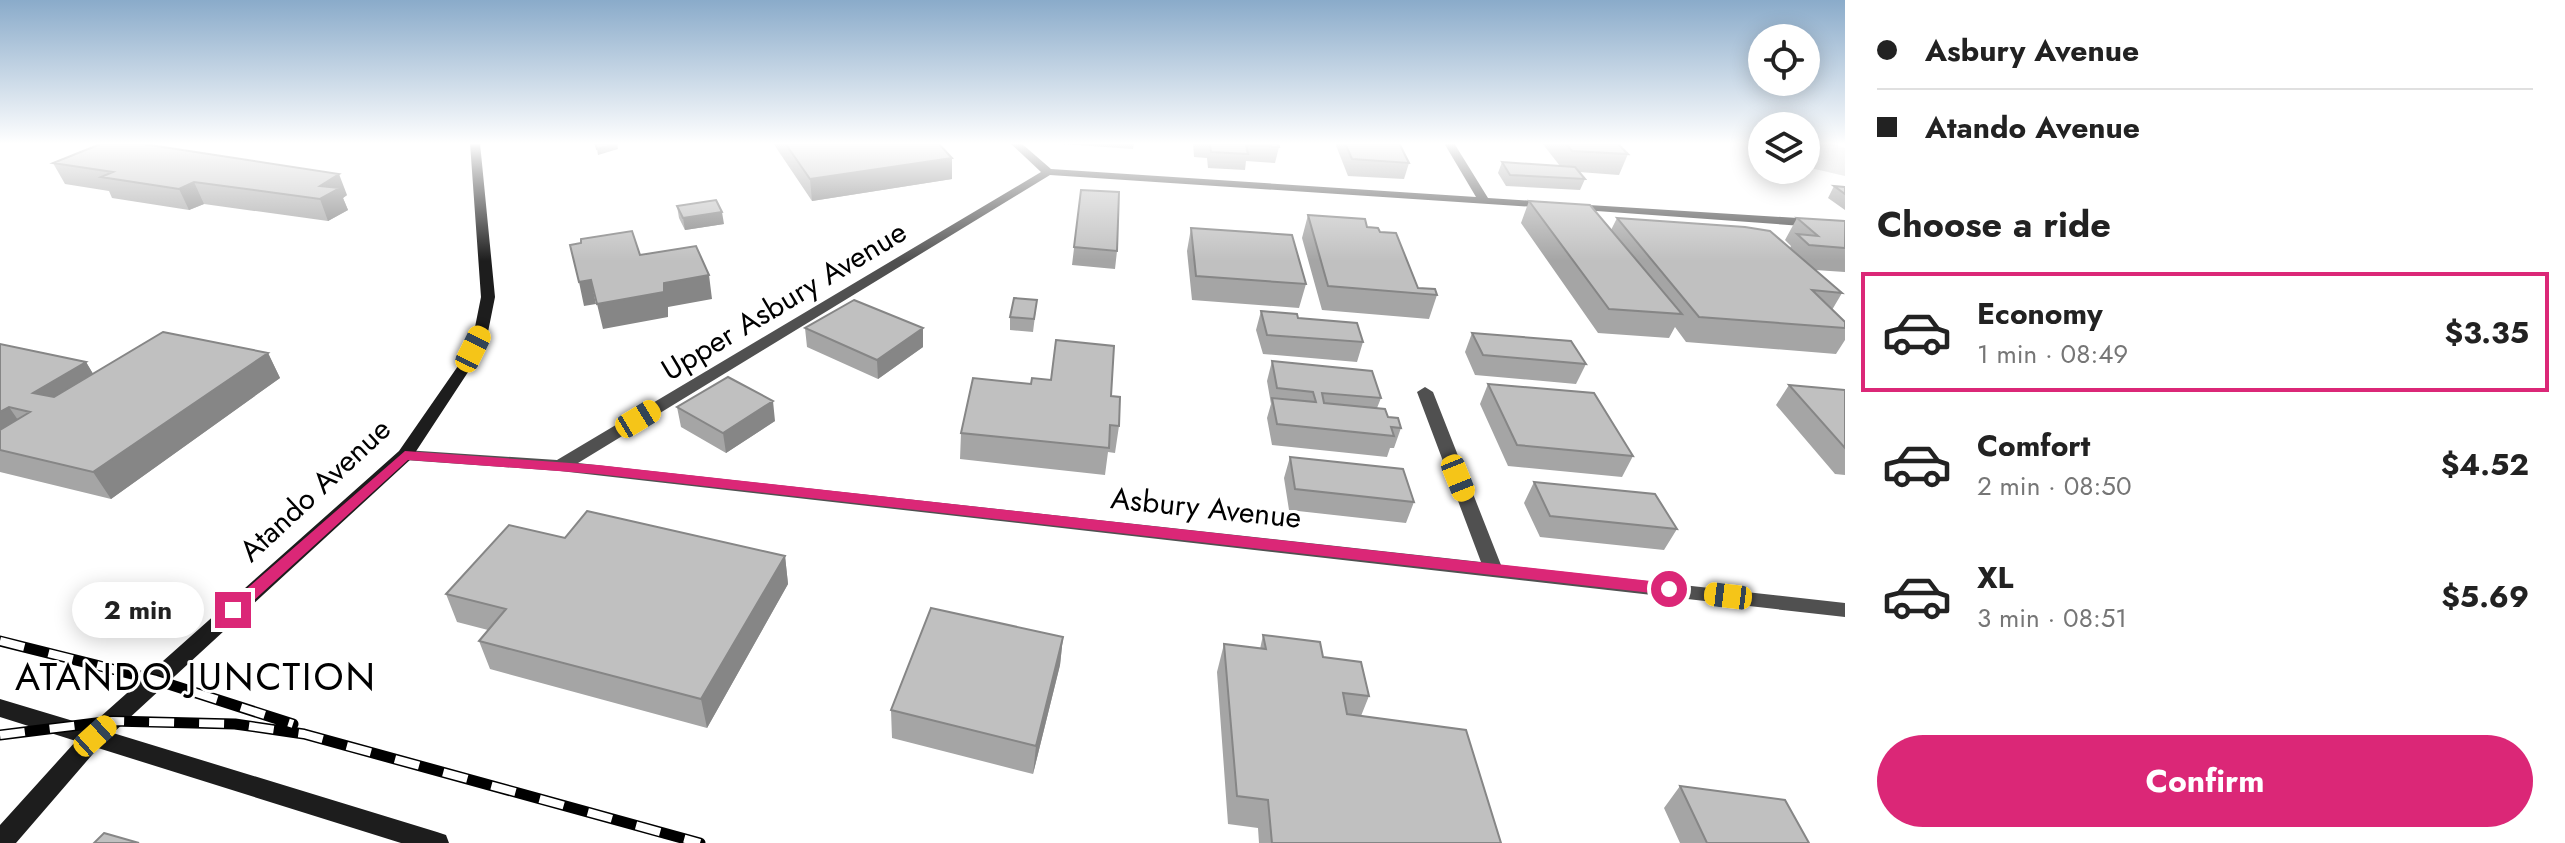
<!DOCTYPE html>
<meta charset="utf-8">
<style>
:root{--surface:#fff;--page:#f6f6f6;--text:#222;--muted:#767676;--line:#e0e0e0;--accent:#db2777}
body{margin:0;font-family:Jost,sans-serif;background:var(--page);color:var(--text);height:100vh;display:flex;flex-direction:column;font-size:30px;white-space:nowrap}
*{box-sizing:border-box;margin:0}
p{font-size:26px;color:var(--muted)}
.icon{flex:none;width:44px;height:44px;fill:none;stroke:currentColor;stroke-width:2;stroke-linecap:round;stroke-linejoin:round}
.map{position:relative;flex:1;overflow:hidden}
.drawer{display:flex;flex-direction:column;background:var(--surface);width:720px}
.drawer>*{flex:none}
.banner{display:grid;align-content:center;height:176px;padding:0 32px;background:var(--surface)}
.controls{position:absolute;left:1748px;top:24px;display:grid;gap:16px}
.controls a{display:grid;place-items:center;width:72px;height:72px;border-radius:50%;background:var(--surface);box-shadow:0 4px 20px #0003;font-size:40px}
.end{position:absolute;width:36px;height:36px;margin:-18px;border:10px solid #db2777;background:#fff;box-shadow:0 0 0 4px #fff}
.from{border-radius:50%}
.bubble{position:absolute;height:56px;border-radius:28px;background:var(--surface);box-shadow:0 4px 20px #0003;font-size:26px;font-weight:700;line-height:56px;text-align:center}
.car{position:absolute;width:24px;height:48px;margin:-24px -12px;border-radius:10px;box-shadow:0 0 6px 2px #0007;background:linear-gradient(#f5c518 24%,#345 0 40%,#f5c518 0 76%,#345 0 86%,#f5c518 0)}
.banner b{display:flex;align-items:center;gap:28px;height:76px;font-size:30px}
.banner b+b{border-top:2px solid var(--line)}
.banner i{width:20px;height:20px;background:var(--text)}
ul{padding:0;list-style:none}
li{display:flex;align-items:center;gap:24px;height:120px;margin:0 16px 12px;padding:0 16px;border:4px solid transparent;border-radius:0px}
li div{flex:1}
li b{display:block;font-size:30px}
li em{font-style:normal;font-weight:700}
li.on{border-color:var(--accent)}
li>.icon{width:72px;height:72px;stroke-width:1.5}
h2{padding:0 32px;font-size:36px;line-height:96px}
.action{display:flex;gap:16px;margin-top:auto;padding:16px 32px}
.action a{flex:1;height:92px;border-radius:48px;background:var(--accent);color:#fff;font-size:32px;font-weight:700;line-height:92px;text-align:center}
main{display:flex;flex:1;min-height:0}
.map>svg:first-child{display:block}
.green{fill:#d7d7d7}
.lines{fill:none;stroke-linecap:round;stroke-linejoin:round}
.street{fill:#505050;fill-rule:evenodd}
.secondary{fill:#1d1d1d;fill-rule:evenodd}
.rail-casing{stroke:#000;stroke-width:11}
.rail{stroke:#fff;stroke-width:8;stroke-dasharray:25;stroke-linecap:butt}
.wall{fill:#a5a5a5}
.shaded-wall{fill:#868686}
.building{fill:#c0c0c0;stroke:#868686;stroke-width:2}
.route{fill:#db2777}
.labels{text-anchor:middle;stroke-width:6;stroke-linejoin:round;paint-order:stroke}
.street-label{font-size:30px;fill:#000;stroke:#fff}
.near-neighbourhood-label{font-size:38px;letter-spacing:2px;fill:#000;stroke:#fff}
</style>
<main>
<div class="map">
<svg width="1845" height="843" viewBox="0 0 1845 843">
<rect width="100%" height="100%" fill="#fff"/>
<!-- green -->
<path class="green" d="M1806,143h26l13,5v28l-39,-9z"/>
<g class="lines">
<!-- street -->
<path class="street" d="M1010,143h11l30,26 425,28 -32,-54h10l34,55 61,4 6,3 -6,3 -499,-33 -472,288 903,99 -64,-170 8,-5 8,5 68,173 344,38v14l-1285,-146 -155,-11 -8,-5 8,-5 152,10 484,-288z
M1573,204l272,17v8l-276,-20 -2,-2z"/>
<!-- secondary -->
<path class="secondary" d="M470,143h10l15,154 -7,35 -16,34 -61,93 -298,274 324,99 9,3 3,8h-48l-303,-95 -82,95h-16v-18l76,-84 -76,-24v-18l90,27 309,-275 59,-85 16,-34 7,-35z"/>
<!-- rail casing -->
<g class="rail-casing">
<path id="rail" d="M0,641l156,39 137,44
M0,735l112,-14 123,3 69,10 396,109"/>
</g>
<!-- rail -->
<use href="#rail" class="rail"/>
</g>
<!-- wall -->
<path class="wall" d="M773,143h165l14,36 -140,22z
M1050,143h84l-1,6z
M1193,143h85l1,4 -4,16 -29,-2 -1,9 -37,-2 -1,-10 -13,-1z
M1335,143h64l10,20 -5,16 -56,-3z
M1542,143h75l11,11 -9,21 -40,-3 6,7 -5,11 -74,-4 -8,-13 4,-11 58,4z
M53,163l294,32 -4,3 5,12 -20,11 -124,-17 -15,6 -77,-12 -3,-7 -44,-7z
M1834,186l11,1v23l-17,-12z
M1081,190l36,61 -2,18 -43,-4z
M1529,201l82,29 6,-12 173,30 1,-2 -6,-6 12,-22 48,3v51l-30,-2 27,23 -10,17 13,12v18l-9,14 -150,-12 -11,-15 -6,11 -71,-5 -77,-110z
M677,206l47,18 -39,6 -6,-12z
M1308,215l59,12 13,5 38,56 19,7 -8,24 -107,-9 -20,-72z
M1191,228l115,56 -7,24 -107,-8 -5,-49z
M1037,300l-4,32 -23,-2v-13z
M1261,311l37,7 65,24 -6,20 -94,-8 -7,-24z
M805,328l118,19 -45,32 -71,-32z
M1472,333l114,31 -10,20 -101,-9 -10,-23z
M0,344l86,18 7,12 175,-21 12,25 -169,121 -111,-27z
M1272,361l109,37 -4,10 24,20 -7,20h-4l-3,9 -115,-12 -5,-27 4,-14 -4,-23z
M1031,384l80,12 8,30 -4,27 -7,-1 -3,23 -145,-16 1,-26z
M1488,384l145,72 -11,21 -114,-11 -28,-62z
M1789,385l56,5v85l-10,-1 -59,-69z
M677,407l98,14 -49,32 -45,-26z
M1290,457l124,45 -8,21 -117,-13 -5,-32z
M1534,482l143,47 -13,21 -124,-13 -16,-34z
M565,538l220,18 3,28 -81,144 -217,-59 -11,-28 9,-11 -31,-8 -11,-28z
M1263,635l60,22 46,39 -8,20 140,127h-242l-1,-15 -30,-4 -11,-152 7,-28 36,5z
M1063,637l-3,28 -27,109 -141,-36 -1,-28z
M1680,786l129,57h-129l-16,-35z"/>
<!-- shaded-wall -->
<path class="shaded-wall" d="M617,144l1,5 -20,6 -1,-6z
M952,158v21l-140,22 -2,-22z
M339,174l8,21 -4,3 5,12 -20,11 -8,-22v-13z
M194,182l10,22 -15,6 -10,-21z
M722,212l2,12 -39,6 -2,-12z
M709,275l3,24 -44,8v10l-65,12 -6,-25 67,-21z
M591,280l5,24 -12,2 -5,-24z
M923,328v19l-45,32 -1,-19z
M268,353l12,25 -169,121 -18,-27z
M86,362l15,25 -51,32 -17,-26z
M773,401l2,20 -49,32 -3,-20z
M9,407l18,26 -27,16v-37z
M785,556l3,28 -81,144 -6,-29z
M1063,637l-3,28 -27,109 3,-28z"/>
<!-- building -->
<path class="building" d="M103,143h34l202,31 -19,12 20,2 -20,11 -126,-17 -15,7 -78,-12 12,-5 -60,-9z
M595,143h22v1l-20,5z
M785,143h153l14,15 -142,21z
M1210,143h68l1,4 -33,-2 2,9 -37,-2z
M1345,143h54l10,20 -57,-4z
M1566,143h51l11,11 -56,-3z
M1502,162l73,5 10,12 -75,-4z
M1834,186l11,1v7z
M1081,190l38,2 -2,59 -43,-4z
M716,200l6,12 -39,6 -6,-12z
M1529,201l61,4 92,109 -73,-5z
M1308,215l57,4 2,8 11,1 2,4 16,1 22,55 17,1 2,6 -109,-9z
M1617,218l128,9 25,4 72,62 -30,-3 33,32v6l-146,-11z
M1797,218l48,3v27l-36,-3 -12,-11 21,2z
M1191,228l101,7 14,49 -110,-8z
M632,231l8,24 56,-9 13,29 -45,8v9l-67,12 -6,-24 -12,2 -9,-37 11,-2v-4z
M1014,298l23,2 -3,19 -24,-2z
M854,300l69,28 -46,32 -72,-32z
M1261,311l36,3 1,4 59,5 6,19 -96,-7z
M163,332l105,21 -175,119 -93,-22v-20l30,-18 -21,-5 -9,5v-68l86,18 -53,31 21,4z
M1472,333l99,8 15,23 -103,-9z
M1056,340l58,6 -3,50 9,1 -1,29 -9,-1 -1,23 -148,-15 12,-55 58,6 1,-6 19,2z
M1272,361l100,10 9,27 -59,-5 2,10 61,6 3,8 10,1 3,10 -10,-1 3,9 -117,-12 -5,-26 44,4 -3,-10 -36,-4z
M728,377l45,24 -50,32 -46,-26z
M1488,384l106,9 39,63 -116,-11z
M1789,385l56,5v58z
M1290,457l113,12 11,33 -119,-13z
M1534,482l121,12 22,35 -127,-13z
M587,511l198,45 -84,143 -222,-58 27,-32 -60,-15 63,-69 56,13z
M931,608l132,29 -27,109 -145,-36z
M1263,635l57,7 3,15 38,5 8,34 -26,-3 4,21 119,16 35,113h-229l-4,-43 -31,-4 -13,-152 42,5z
M1680,786l105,14 24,43h-102z
M104,833l35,10h-45z"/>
<!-- sky -->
<linearGradient id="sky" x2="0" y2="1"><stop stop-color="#8aabca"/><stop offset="0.55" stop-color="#fff"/><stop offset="1" stop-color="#fff" stop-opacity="0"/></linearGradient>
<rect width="1845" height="261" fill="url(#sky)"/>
<!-- route -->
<path class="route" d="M405,451l193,14 1071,118 8,6 -8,6 -1071,-121 -190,-14 -169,154h-12v-8z"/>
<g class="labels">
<!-- street labels -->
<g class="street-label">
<text transform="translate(784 301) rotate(-31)" y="10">Upper Asbury Avenue</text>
<text transform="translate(315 490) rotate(-43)" y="10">Atando Avenue</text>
<text transform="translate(1206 508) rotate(6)" y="10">Asbury Avenue</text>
</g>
<!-- near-neighbourhood labels -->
<g class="near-neighbourhood-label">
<text x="196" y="690">ATANDO JUNCTION</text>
</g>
</g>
</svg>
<div class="controls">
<a><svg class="icon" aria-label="locate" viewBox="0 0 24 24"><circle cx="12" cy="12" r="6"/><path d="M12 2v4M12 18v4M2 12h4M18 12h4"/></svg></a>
<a><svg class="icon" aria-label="layers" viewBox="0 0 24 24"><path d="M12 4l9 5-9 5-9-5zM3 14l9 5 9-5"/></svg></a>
</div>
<i class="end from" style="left:1669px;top:589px"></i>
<i class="end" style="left:233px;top:610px"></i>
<div class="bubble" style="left:72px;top:582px;width:132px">2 min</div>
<i class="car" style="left:473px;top:349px;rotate:26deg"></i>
<i class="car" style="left:638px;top:419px;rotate:59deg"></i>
<i class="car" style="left:1458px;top:478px;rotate:158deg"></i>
<i class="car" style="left:1728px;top:596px;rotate:277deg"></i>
<i class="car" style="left:95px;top:736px;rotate:48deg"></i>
</div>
<section class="drawer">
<div class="banner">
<b><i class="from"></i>Asbury Avenue</b>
<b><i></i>Atando Avenue</b>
</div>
<h2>Choose a ride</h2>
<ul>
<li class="on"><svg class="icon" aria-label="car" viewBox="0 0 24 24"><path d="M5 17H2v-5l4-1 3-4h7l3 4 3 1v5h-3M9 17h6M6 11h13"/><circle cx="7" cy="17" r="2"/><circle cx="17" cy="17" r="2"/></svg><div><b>Economy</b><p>1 min · 08:49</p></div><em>$3.35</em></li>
<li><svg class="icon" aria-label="car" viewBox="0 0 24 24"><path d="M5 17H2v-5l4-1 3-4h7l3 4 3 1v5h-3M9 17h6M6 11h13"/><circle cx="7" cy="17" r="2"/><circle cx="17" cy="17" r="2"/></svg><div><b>Comfort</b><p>2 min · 08:50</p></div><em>$4.52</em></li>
<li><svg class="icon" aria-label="car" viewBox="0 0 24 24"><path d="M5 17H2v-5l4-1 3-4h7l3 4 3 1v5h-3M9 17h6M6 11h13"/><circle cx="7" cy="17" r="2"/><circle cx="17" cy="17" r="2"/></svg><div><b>XL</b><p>3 min · 08:51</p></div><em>$5.69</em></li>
</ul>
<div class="action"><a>Confirm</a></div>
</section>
</main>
